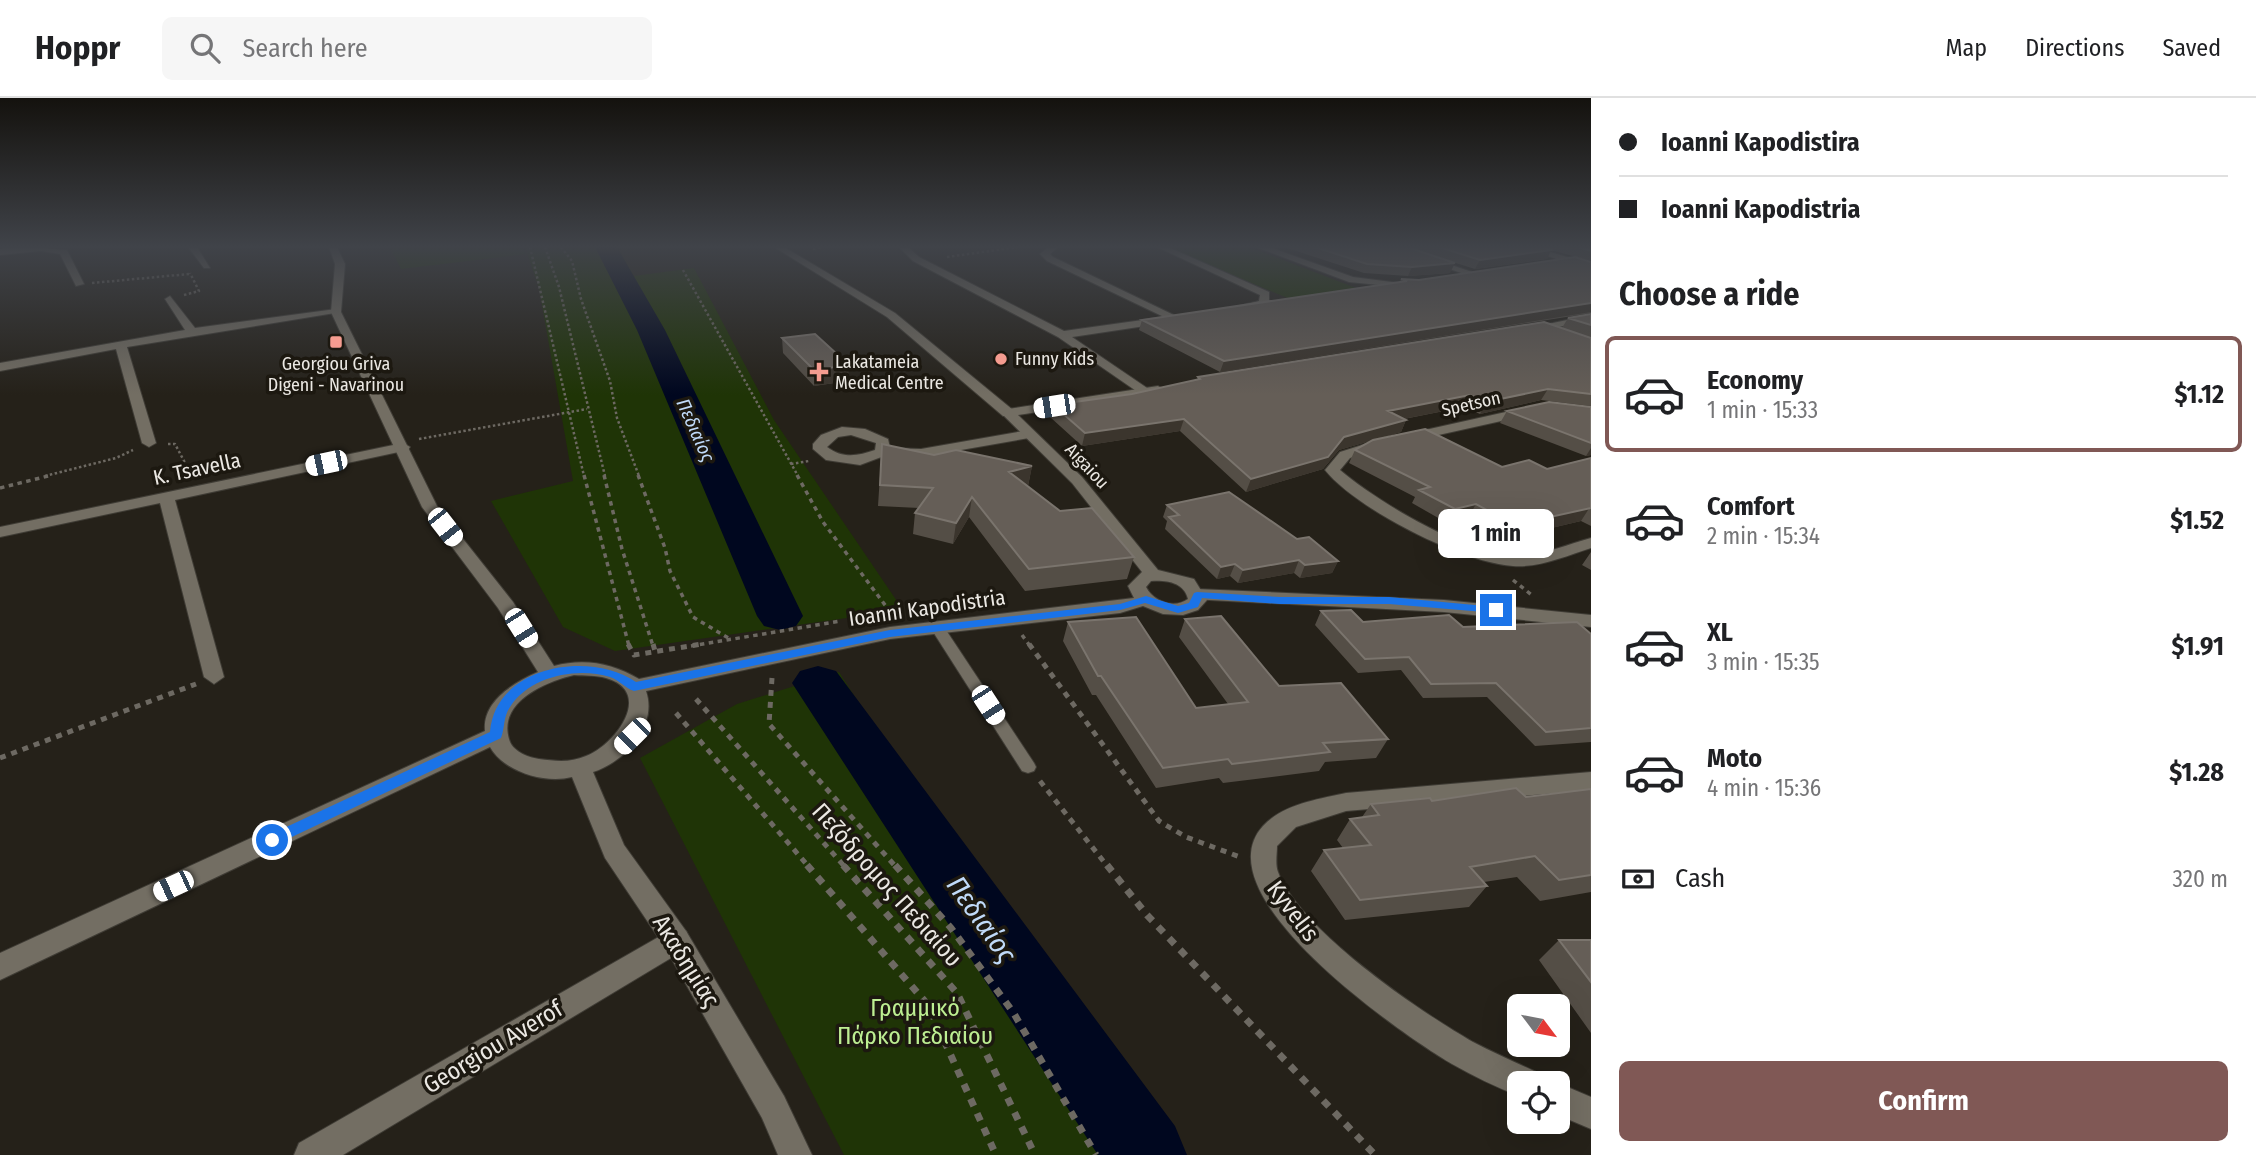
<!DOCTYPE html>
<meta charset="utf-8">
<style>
:root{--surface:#fff;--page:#f6f6f6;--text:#202124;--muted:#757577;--line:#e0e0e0;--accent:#805855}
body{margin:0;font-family:"Fira Sans Condensed",sans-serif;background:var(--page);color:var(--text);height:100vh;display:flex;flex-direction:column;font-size:26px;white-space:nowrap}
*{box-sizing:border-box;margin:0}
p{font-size:23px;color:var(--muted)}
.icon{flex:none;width:38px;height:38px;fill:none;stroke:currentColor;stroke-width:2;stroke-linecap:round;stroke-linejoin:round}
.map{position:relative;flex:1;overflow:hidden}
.drawer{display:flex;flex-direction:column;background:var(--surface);width:665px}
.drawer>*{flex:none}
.banner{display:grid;align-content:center;height:154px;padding:0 28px;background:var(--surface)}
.needle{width:46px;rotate:122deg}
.controls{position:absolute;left:1507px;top:896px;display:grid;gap:14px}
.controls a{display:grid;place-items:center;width:63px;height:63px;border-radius:10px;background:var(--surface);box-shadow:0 7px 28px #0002;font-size:35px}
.end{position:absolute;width:32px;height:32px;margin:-16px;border:9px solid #1a73e8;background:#fff;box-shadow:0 0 0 4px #fff}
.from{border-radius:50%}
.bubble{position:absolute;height:49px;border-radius:10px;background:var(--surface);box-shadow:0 7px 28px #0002;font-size:23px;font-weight:700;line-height:49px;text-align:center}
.car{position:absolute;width:21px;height:42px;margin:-21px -10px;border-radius:9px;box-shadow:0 0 5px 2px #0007;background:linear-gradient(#fff 24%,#345 0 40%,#fff 0 76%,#345 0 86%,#fff 0)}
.banner b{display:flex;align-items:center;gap:24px;height:66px;font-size:26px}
.banner b+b{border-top:2px solid var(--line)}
.banner i{width:18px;height:18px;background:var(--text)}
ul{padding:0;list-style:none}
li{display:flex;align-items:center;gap:21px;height:116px;margin:0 14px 10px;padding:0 14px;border:4px solid transparent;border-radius:10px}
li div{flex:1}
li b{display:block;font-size:26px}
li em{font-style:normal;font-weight:700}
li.active{border-color:var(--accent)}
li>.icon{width:63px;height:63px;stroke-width:1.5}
h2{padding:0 28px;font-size:32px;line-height:84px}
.pay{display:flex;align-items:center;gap:18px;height:77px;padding:0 28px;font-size:26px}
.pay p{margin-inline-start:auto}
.button{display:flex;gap:14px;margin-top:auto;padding:14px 28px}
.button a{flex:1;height:80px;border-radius:10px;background:var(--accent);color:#fff;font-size:28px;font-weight:700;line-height:80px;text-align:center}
header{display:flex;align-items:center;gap:42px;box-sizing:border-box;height:98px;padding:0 35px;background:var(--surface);border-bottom:2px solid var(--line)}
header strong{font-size:33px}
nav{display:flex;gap:38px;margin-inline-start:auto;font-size:24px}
.search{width:490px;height:63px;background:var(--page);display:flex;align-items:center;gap:18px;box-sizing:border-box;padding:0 24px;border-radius:10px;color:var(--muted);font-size:26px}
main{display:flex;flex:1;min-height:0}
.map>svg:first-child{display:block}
.green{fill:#1f3406}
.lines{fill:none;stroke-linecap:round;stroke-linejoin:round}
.river{fill:#00071f;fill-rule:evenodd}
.service-casing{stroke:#3f3c35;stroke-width:2}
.minor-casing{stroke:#3f3c35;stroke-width:2}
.tertiary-casing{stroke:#3f3c35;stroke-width:2}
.path-far3{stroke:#6d6962;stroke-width:2.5;stroke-dasharray:2.5 2.5;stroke-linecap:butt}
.path-far2{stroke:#6d6962;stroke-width:3.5;stroke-dasharray:4.5 4.5;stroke-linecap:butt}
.path-far1{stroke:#6d6962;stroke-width:5;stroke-dasharray:6 6;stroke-linecap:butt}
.path{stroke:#6d6962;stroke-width:7;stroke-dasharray:8 8;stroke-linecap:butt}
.service{fill:#736e63;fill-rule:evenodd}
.minor{fill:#736e63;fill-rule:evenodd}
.tertiary{fill:#736e63;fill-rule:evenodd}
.wall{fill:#544e46}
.shaded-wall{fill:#3b352d}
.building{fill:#655e57;stroke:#7a746d;stroke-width:2}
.route{fill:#1a73e8}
.poi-dot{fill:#f59c90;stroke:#1c1810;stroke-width:2.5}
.labels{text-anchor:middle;stroke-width:7;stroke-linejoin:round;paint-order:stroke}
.far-poi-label{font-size:18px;fill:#ebe8e3;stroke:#1c1810;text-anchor:start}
.far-street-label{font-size:18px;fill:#ebe8e3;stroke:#1c1810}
.far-water-label{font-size:19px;font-style:italic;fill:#c0daf9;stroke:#1c1810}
.street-label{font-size:21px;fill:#ebe8e3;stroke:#1c1810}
.near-street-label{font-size:24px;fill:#ebe8e3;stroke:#1c1810}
.near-park-label{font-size:24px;fill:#bdee92;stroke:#1c1810}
.near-water-label{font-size:28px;font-style:italic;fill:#c0daf9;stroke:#1c1810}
</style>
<header>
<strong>Hoppr</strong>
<div class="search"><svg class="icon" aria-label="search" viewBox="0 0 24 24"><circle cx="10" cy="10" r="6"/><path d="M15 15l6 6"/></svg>Search here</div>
<nav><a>Map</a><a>Directions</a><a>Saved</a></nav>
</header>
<main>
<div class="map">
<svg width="1591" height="1057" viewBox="0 0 1591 1057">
<rect width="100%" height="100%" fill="#252119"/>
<!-- green -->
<path class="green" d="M390,149h131l6,7 -126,15z
M525,149h92l17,29 60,-8 80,152 129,190 -288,41 -52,-24 -72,-126 82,-20 -34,-193z
M1164,149h85l120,46 -69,10z
M839,574l310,483h-305l-204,-397 97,-54z"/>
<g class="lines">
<!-- river -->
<path class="river" d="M595,149h22l48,83 138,286 -7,10 -16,4 -16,-4 -7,-10 -120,-286z
M818,568l18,5 339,455 12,29h-89l-306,-472 8,-12z"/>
<!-- service casing -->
<g class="service-casing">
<path id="service" d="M937,525l5,1 92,139 2,4 -2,4 -6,2 -6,-2 -92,-144z"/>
</g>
<!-- minor casing -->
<g class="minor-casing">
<path id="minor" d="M23,149l44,3 17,34 -8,2 -16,-32 -19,-3 -41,4v-6z
M188,149h9l13,21h-6z
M774,149h10l111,66 118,97v6h-10l-116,-99z
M899,149h9l11,10 145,74 100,-14 -117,-56 -7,-7 8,-7h10l-8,7 3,3 127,61 -15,5 -93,14 81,55 -11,3 -84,-58 -145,-76z
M1157,149h11l101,45v11l-34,8v-4l24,-6 1,-6z
M1256,149h13l84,30 62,8 -5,3 -61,-6z
M1385,149h13l83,28 -8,2z
M1519,149h14l58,17v6z
M170,198l25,32 141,-19 5,3 -214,35 29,96 -7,4 -7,-4 -26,-94 -116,22v-8l185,-33 -20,-31z
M1528,309l5,1v6l-126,28 -7,-4 7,-4z
M842,329l23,2 23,10 2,9 31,1 108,-19 7,4 -7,4 -108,19 -37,-1 -24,9 -34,-5 -13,-11v-5l8,-9zM851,337l25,8 -1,7c-17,6 -32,9 -48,-3l11,-10z
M1378,342l5,1v6l-33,11 -10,12c39,33 132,89 183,86 24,-2 45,-12 68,-18v10c-25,8 -52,20 -78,18 -50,-3 -157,-57 -188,-96l15,-18z
M403,345l7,4 -2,3 -233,50 49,177 -10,7 -10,-7 -44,-174 -160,34v-10z
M1197,491l247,11 147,15v12l-147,-15 -254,-13 -2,-4 2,-4z
M1591,674v18l-245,21 -50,16 -19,19c0,8 -2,18 1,26 22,58 141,139 195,170 21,11 42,20 63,30l5,11h-22v13c-23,-9 -46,-20 -67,-32 -51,-30 -252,-169 -189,-238 20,-22 56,-27 83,-33z
M676,829l10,4 4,9 -4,9 -343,206h-49l5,-12z
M1557,985h1l33,14v32l-33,-14z"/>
</g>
<!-- tertiary casing -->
<g class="tertiary-casing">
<path id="tertiary" d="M329,149h8l8,17 -4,48 96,194 76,96 41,64c30,-8 58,-3 85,13l251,-52 244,-29 -6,-12 14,-14 -70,-89 -71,-70 7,-4 150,-23 6,4 -6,4 -140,21 64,62 76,93 36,9 13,21 -9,10 -15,5 -20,-1 -20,-8 -23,7 -230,26 -244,52c12,35 -21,71 -53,81l31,73 62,86 98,165 28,59h-34l-16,-37 -96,-169 -61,-91 -33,-81c-27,7 -68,-5 -82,-30l-490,233v-27l485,-222c-3,-30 30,-49 53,-59l-40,-64 -76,-101 -91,-195 4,-48zM1151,483c15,-1 33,1 37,18 -14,10 -34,3 -42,-12zM574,577c10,1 22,0 32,3 49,14 9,67 -20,78 -16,7 -31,5 -47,3 -12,-2 -27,-8 -30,-20 -11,-37 36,-57 65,-64z
M1591,217v6l-61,11 -6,-3z"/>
</g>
<!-- path-far3 -->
<path class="path-far3" d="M530,149l54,229
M545,149l14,40 46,189
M561,149l11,14 9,38 29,82 7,37 22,58
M813,151l9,-2
M947,159l71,-10
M683,172l115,206
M92,185l97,-9
M184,197l15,-4 -9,-18
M419,341l168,-30
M168,346h7l17,32
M791,366l18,-3
M45,378l71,-18 17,-8"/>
<!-- path-far2 -->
<path class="path-far2" d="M191,377l1,2
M584,377l45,171
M604,377l18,74 31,97
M638,377l27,73 5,23 23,46 37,22
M797,377l26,47 68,91 -3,1
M0,390l52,-13
M1513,482l20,16
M1022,537l8,11
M691,548l150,-25"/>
<!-- path-far1 -->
<path class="path-far1" d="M628,546l6,11 68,-11
M653,546l2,7
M1029,546l130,177 27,16 54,20
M772,580l-3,46 127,143
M696,601l149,168
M676,615l133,154
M0,660l196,-74
M1040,683l68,86"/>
<!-- path -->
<path class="path" d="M807,767l121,140 68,150
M843,767l114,128 78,162
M895,767l56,63 62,84 83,143
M1107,767l40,50 228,240"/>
<!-- service -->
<use href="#service" class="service"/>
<!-- minor -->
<use href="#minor" class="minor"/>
<!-- tertiary -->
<use href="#tertiary" class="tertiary"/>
</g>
<!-- wall -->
<path class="wall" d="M1284,149h307v14l-40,-11 -4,9 -72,10 -61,-19 36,23 -42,3 -44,-3z
M1591,164v51l-371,59 -81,-42 3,-10 258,-38 1,-3 18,1z
M1591,216v92l-50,-6 -61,14 -16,-7 -60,12 2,1 -5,12 -62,18 -16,19 -77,23 -66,-61 -98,15 -32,-29 3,-12 79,-11 65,-14 1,-3 364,-49 6,-10z
M782,240l66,43 -34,5 -31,-33z
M1591,309v48l-5,1 -86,-33 7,-12z
M882,346l52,11 98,11 -4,20 32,25 74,46 -7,22 -102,12 -56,-74 -16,27 -40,-10 2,-21 4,-5 -41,-2z
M1355,352l147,17 45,2 44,-11v68l-10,-5 -76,18 -37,-21 -21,5 -35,-20 3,-6 -66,-34z
M1167,407l130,34 41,22 -6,12 -32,5 -6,-5 -56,10 -8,-7 -13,3 -52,-50 2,-8 -4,-4z
M1591,454v18l-9,-5z
M1321,513l42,11 228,12v108l-56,4 -48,-49 -64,1 -22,-28 -43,3 -43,-48z
M1185,521l94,67 109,53 -12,19 -51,4 -6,9 -96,12 -4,-5 -63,10 -60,-93h-4l-29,-54 5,-19 128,86 32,-4 -49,-67z
M1591,691v103l-51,9 -23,-24 -33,5 3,4 -18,21 -124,13 -34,-49 13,-21 19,-2 -6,-8 13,-21 12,-2 9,-13 155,-7z
M1559,842h32v93l-52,-73z"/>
<!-- shaded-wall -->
<path class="shaded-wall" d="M1551,152l-4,9 -72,10 5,-9z
M1455,165l-5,10 -42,3 4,-9z
M1591,205v9l-371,60 4,-11z
M849,267l-1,16 -34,5v-16z
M1548,291l-7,11 -61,14 6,-12z
M1470,297l-6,12 -81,16 5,-12z
M1184,321l-4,12 -98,15 3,-13z
M1406,322l-5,12 -62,18 -16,19 -77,23 5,-13 93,-42z
M1591,350v7l-5,1z
M1032,368l-4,20 -19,-14z
M972,399l-3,20 -16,27 3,-21z
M1476,406l-8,14 -21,5 8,-14z
M1590,409l-9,14 -76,18 9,-14z
M1299,462l-5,13 -56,10 5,-13z
M1338,463l-6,12 -32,5 5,-13z
M1235,466l-5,12 -13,3 4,-12z"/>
<!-- building -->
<path class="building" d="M1315,149h92l48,16 -43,4 -45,-3z
M1439,149h105l7,3 -71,10z
M1578,149h13v4z
M1575,159l16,5v41l-367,58 -82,-41 265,-39 -6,-2 18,1z
M1591,216v11l-23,-7z
M1544,224l47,16v56l-43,-5 -62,13 -16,-7 -82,16 18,9 -62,17 -16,20 -77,22 -67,-60 -99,14 -32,-28 79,-11 68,-15 -2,-2z
M815,236l34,31 -35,5 -32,-32z
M1549,304l42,5v36l-84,-32z
M1425,331l77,38 27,-7 18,9 44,-11v50l-77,17 -38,-21 -21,5 -36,-19 11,-3 -75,-37 18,-10z
M882,346l52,11 22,-5 76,16 -23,6 51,39 32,-3 42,49 -105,12 -57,-72 -16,26 -41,-10 18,-25 -53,-3z
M1229,394l68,47 12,-2 29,24 -33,4 -6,-5 -56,10 -8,-6 -14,3 -52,-50 10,-2 -12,-10z
M1351,512l12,12 86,-7 14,12 114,-5 14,12v94l-45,4 -50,-49 -65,1 -22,-27 -44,2 -44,-48z
M1221,518l58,70 62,-3 47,56 -65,4 7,9 -98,12 -4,-5 -65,9 -62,-92h-3l-30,-54 68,-5 60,91 52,-6 -63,-83z
M1516,690l10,9 65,-8v86l-32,5 -24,-24 -65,11 17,19 -127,14 -36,-50 47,-5 -21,-26 29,-4 -8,-11 59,-6 2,3z
M1559,842h32v42z"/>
<!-- sky -->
<linearGradient id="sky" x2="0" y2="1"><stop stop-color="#14120e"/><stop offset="0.5" stop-color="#404349"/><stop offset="1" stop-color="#404349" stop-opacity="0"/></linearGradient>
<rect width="1591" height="297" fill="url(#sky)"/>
<!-- route -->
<path class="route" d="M1197,494l83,5h109l107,10 6,3 -6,3 -107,-9h-109l-78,-6 -4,9 -20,6 -33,-10 -25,7 -230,27 -256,54c-9,-3 -15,-11 -24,-14 -33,-10 -80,-1 -100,30 -7,10 -5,21 -9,31l-224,106h-10l-2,-4 2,-4 223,-104c5,-66 99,-82 146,-50l254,-52 230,-26 26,-8 32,10 11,-3 5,-10z"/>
<!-- markers -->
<g class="poi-dot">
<rect x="329" y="237" width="14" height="14" rx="3.5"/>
<circle cx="1001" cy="261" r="7"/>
<path d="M815.5 263.5h7v7h7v7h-7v7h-7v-7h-7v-7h7z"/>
</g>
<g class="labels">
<!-- far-poi labels -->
<g class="far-poi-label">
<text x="1015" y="267">Funny Kids</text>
<text x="835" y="270">Lakatameia<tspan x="835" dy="21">Medical Centre</tspan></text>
<text x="336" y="272" text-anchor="middle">Georgiou Griva<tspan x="336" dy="21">Digeni - Navarinou</tspan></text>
</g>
<!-- far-street labels -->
<g class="far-street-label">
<text transform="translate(1471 306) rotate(-13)" y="6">Spetson</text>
<text transform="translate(1087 368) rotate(47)" y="6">Aigaiou</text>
</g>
<!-- far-water labels -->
<g class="far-water-label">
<text transform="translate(696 332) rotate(66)" y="7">Πεδιαίος</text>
</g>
<!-- street labels -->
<g class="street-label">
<text transform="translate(197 371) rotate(-12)" y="7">K. Tsavella</text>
<text transform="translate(927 510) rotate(-8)" y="7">Ioanni Kapodistria</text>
</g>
<!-- near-street labels -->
<g class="near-street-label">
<text transform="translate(887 787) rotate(48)" y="8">Πεζόδρομος Πεδιαίου</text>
<text transform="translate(1293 813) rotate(53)" y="8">Kyvelis</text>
<text transform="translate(686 863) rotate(58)" y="8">Ακαδημίας</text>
<text transform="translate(493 949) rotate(-31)" y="8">Georgiou Averof</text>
</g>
<!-- near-park labels -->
<g class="near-park-label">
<text x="915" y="918">Γραμμικό<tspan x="915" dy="28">Πάρκο Πεδιαίου</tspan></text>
</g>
<!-- near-water labels -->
<g class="near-water-label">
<text transform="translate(982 821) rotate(55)" y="10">Πεδιαίος</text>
</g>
</g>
</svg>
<div class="controls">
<a><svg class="needle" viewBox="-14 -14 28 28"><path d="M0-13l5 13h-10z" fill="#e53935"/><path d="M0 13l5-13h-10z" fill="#757577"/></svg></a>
<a><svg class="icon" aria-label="locate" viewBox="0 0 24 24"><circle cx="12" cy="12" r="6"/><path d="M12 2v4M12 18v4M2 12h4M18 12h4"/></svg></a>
</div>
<i class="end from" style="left:272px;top:742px"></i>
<i class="end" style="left:1496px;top:512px"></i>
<div class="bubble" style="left:1438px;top:411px;width:116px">1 min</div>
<i class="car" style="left:1054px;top:308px;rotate:261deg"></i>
<i class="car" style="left:326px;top:365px;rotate:258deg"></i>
<i class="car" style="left:445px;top:429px;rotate:142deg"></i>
<i class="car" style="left:521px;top:530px;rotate:148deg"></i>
<i class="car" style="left:988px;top:607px;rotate:147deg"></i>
<i class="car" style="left:632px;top:638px;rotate:225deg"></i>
<i class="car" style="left:173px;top:788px;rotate:245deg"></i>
</div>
<section class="drawer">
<div class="banner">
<b><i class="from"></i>Ioanni Kapodistira</b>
<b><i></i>Ioanni Kapodistria</b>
</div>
<h2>Choose a ride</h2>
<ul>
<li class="active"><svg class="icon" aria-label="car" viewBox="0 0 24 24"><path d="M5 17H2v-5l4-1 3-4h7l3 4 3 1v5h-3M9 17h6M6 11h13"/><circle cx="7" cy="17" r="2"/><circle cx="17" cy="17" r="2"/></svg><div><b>Economy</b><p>1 min · 15:33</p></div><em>$1.12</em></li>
<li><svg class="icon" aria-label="car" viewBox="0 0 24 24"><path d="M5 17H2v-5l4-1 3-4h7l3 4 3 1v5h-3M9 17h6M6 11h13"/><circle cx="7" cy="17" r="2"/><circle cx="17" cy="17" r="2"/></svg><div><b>Comfort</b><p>2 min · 15:34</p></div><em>$1.52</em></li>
<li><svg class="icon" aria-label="car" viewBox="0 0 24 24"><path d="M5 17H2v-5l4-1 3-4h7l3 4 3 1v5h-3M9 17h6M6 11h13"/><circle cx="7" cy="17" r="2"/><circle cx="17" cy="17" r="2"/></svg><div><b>XL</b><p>3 min · 15:35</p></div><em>$1.91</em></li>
<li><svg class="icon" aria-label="car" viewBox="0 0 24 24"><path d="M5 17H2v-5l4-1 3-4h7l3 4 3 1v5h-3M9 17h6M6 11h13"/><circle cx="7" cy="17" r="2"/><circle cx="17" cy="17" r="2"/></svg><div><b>Moto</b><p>4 min · 15:36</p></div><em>$1.28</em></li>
</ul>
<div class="pay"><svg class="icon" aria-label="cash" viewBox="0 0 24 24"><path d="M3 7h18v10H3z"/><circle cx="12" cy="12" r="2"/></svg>Cash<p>320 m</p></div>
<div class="button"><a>Confirm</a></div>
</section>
</main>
